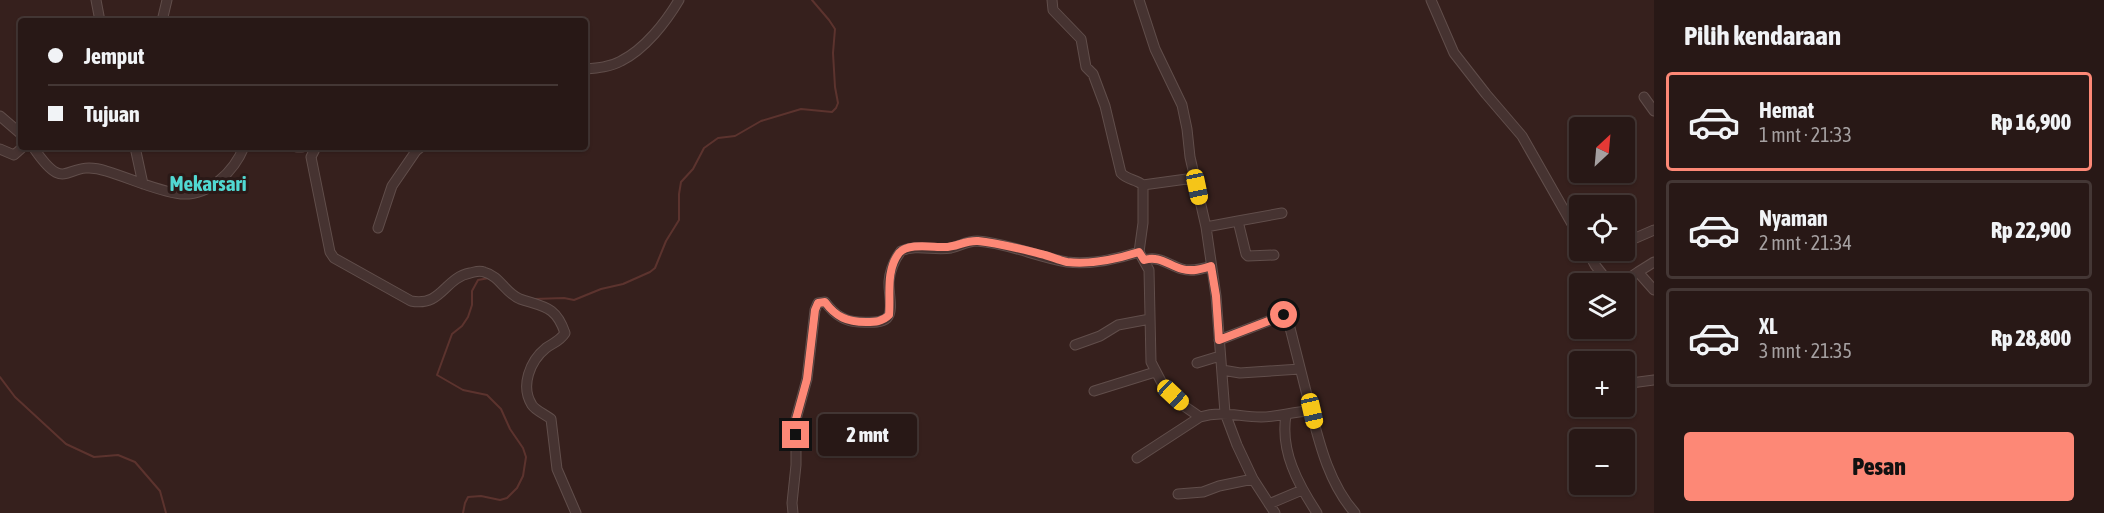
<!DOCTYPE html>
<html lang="id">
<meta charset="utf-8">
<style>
:root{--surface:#281816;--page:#30211f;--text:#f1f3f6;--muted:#a5a0a1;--line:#443735;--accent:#fd8876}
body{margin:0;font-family:"Asap Condensed",sans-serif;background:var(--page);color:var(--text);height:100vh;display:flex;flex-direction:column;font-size:22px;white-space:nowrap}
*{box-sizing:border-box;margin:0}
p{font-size:20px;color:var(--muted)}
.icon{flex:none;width:33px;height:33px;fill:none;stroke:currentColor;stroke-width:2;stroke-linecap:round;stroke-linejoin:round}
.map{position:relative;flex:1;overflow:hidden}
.panel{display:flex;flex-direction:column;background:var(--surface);width:450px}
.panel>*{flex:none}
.guide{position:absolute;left:18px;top:18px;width:570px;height:132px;border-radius:6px;box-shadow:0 2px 4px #0004,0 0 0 2px var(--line);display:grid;align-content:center;height:132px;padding:0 30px;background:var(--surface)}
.needle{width:39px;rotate:26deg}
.controls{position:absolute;left:1569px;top:117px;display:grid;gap:12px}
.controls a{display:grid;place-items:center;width:66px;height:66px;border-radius:6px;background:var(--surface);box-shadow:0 2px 4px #0004,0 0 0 2px var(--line);font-size:30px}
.end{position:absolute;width:27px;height:27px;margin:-14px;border:8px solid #fd8876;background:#111;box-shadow:0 0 0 3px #111}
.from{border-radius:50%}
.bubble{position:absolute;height:42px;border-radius:6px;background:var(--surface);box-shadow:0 2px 4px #0004,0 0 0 2px var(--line);font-size:20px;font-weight:800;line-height:42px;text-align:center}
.car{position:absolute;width:18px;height:36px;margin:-18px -9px;border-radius:8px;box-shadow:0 0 4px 2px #0007;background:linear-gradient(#f5c518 24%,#345 0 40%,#f5c518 0 76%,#345 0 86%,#f5c518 0)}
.guide b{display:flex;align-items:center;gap:21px;height:57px;font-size:22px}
.guide b+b{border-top:2px solid var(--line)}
.guide i{width:15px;height:15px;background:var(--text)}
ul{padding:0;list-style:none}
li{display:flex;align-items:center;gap:18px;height:99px;margin:0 12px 9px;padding:0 18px;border:3px solid var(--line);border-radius:6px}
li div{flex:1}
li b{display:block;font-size:22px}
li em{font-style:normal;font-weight:800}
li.current{border-color:var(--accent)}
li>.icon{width:54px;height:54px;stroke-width:1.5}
h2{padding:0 30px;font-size:27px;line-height:72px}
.button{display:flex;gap:12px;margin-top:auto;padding:12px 30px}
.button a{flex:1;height:69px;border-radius:6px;background:var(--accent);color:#111;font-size:24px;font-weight:800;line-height:69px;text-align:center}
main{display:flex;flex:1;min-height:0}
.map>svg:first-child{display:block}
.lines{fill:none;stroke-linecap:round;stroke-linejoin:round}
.stream{stroke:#5c332e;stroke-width:2}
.minor-casing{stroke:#614e4b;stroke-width:11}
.minor{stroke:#463331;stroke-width:9}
.route{stroke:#fd8876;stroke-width:8}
.labels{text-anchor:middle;stroke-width:6;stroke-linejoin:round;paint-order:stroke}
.quarter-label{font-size:21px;font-weight:bold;fill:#51d8d2;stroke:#2a1917}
</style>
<main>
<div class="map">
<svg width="1654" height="513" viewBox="0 0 1654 513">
<rect width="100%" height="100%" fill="#36201d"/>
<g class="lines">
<!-- stream -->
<path class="stream" d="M534,299l30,-1 10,2 27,-11 22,-5 27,-12 5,-4 11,-27 13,-21v-26l2,-12 12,-13 11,-21 14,-10 17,-2 26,-15 40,-12 31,3 4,-4 2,-5 -3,-16 -2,-34 2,-24 -6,-9 -17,-20
M0,377l15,20 51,47 28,13 24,-2 17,7 25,29 6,22
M463,513l2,-10 3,-6 13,-1 19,4 7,-2 10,-10 6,-12 3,-19 -3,-9 -13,-19 -9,-20 -14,-14 -24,-5 -26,-15 15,-41 10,-8 6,-9 4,-12v-14l6,-11 11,-2"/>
<!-- minor casing -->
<g class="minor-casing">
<path id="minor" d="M96,0l4,21
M1052,0l1,10 28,29 5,28 7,7 12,32 16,67c6,7 15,6 22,12v38l-4,29 10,18 2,92 12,23 21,21 16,11c22,-7 39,0 61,0 17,0 33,-6 51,-6
M1139,0l16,49 27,56 5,24 3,28 16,70 10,69 9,117 12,32 16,34 22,34
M1431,0l23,53 32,41 36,42 58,102
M162,21l5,-21
M585,69c12,-1 25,-2 36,-8 24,-12 45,-39 58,-61
M1644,97l10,14
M0,116l21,18
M33,147c35,52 31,10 73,24 24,7 50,20 75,23 29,2 53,-23 63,-47
M135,147l8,37
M297,147h5
M316,147l-5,10 19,95 4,6 77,43c31,6 33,-23 59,-28 5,-1 9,-3 14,-1 16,4 21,21 36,27 24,8 36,7 45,34 -5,8 -12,10 -19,15 -16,13 -26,38 -14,57 4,6 13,9 19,14l6,50 19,44
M0,149l14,6 9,-8
M1143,185l51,-7
M1238,221l44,-8
M1206,227l32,-6 8,33 2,2 26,-1
M378,228l14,-42 24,-35 5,-4
M1624,243l30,-13
M1587,250l8,15 15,19
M1144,260c15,-5 24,5 38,9 10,3 20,0 29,-3
M1638,272l16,-10
M1620,284l18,-12 16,18
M1219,340l65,-25 3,1c8,31 16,63 24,95 9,35 19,74 44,102
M1075,345l25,-9 18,-11 32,-6
M1197,363l23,-7
M1222,370l18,3 60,-4
M1624,387l7,-4 23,-3
M1094,391l61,-19
M1286,415c-6,36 12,69 31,98
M1137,458l63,-41
M1178,494l25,-2 16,-6 34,-7
M1269,504l33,-14
M793,513l-1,-10 4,-38v-46l11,-40 8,-69 3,-7 7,-1c9,12 19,20 34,20 9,0 21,2 28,-4 7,-7 1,-27 2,-37 1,-10 6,-22 12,-30 16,-7 33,0 50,-3 9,-2 16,-7 26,-7 31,2 60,16 90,21 24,3 50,-3 72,-10"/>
</g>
<!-- minor -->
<use href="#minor" class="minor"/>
</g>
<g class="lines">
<!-- route -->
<path class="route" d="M796,435v-16l11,-40 8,-69 3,-7 7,-1c11,15 22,20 41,20 9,0 16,0 23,-7 2,-20 -4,-43 10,-62 8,-10 32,-6 44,-6 12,1 22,-7 35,-6 20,2 43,8 63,13 9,2 17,6 26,8 24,3 50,-3 72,-10l5,8c15,-5 24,5 38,9 10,3 20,0 29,-3l5,30 3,44 65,-25"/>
</g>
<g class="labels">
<!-- quarter labels -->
<g class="quarter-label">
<text x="208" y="191">Mekarsari</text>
</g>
</g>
</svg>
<div class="controls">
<a><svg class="needle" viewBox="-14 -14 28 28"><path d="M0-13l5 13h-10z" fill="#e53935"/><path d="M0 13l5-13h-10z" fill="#a5a0a1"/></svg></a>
<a><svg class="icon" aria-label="locate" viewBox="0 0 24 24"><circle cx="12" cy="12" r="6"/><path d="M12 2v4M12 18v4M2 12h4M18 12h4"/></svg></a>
<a><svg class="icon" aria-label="layers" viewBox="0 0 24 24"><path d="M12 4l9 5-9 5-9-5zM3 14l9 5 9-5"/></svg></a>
<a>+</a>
<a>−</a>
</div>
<i class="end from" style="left:1284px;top:315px"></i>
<i class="end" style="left:796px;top:435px"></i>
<div class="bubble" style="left:818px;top:414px;width:99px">2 mnt</div>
<i class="car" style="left:1197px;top:187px;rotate:168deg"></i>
<i class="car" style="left:1173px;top:395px;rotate:133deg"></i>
<i class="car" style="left:1312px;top:411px;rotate:167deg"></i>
<div class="guide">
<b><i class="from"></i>Jemput</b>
<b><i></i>Tujuan</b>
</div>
</div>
<section class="panel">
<h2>Pilih kendaraan</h2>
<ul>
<li class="current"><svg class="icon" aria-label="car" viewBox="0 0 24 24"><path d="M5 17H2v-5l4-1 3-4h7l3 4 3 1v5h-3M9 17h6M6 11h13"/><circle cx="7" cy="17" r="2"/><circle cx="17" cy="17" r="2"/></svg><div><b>Hemat</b><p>1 mnt · 21:33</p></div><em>Rp 16,900</em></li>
<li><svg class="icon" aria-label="car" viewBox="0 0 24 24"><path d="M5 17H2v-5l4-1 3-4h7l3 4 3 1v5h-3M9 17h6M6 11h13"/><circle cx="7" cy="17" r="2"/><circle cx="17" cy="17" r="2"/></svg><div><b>Nyaman</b><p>2 mnt · 21:34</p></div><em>Rp 22,900</em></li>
<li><svg class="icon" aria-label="car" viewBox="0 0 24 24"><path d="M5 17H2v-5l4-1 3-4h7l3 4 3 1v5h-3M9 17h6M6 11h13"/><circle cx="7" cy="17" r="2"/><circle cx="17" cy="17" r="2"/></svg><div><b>XL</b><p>3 mnt · 21:35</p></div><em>Rp 28,800</em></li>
</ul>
<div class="button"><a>Pesan</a></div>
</section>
</main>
